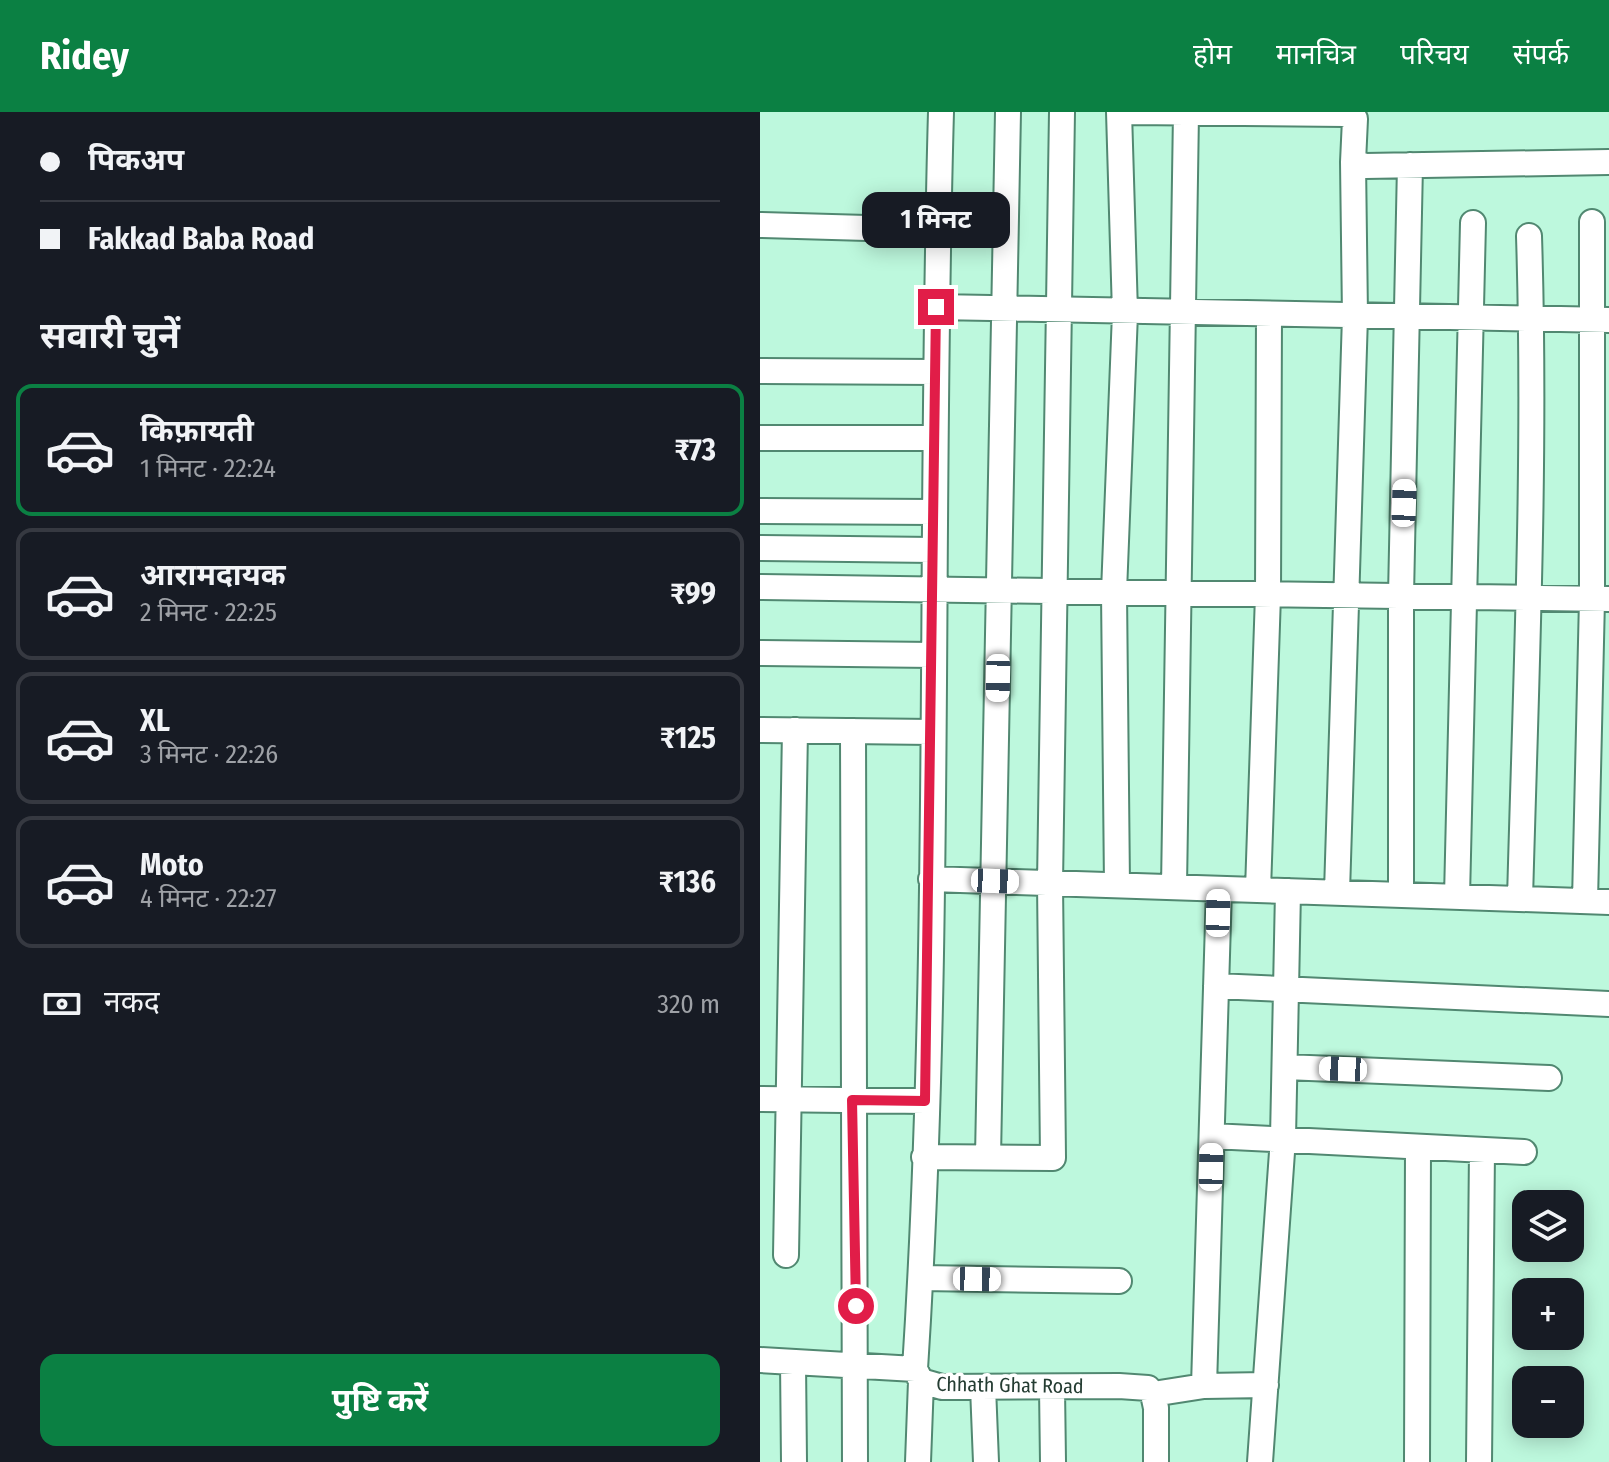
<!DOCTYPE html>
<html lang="hi">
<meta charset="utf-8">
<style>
:root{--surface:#171b24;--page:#20242c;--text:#f1f3f6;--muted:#9ea1a6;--line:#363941;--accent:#0b8043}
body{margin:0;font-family:"Fira Sans Condensed","Noto Sans Devanagari",sans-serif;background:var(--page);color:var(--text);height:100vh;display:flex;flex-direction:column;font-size:30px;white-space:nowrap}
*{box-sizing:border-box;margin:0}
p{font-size:26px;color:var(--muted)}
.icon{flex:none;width:44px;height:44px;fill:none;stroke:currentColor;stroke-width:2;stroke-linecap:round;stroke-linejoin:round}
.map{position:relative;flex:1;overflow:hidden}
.panel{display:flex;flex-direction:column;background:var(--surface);width:760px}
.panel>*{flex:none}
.hud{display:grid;align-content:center;height:176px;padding:0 40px;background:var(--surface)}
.fabs{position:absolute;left:752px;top:1078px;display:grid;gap:16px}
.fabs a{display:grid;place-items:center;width:72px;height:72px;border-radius:16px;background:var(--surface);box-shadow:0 4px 20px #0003;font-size:40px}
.end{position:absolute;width:36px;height:36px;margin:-18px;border:10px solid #e11d48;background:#fff;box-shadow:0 0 0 4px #fff}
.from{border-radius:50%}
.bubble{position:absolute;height:56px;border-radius:16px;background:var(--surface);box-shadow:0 4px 20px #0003;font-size:26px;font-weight:700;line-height:56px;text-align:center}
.car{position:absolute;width:24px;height:48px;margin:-24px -12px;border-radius:10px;box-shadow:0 0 6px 2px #0007;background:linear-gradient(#fff 24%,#345 0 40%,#fff 0 76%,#345 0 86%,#fff 0)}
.hud b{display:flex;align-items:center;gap:28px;height:76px;font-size:30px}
.hud b+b{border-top:2px solid var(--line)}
.hud i{width:20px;height:20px;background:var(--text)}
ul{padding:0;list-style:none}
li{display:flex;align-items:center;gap:24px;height:132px;margin:0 16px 12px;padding:0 24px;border:4px solid var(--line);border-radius:16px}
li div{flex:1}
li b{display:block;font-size:30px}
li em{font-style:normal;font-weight:700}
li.active{border-color:var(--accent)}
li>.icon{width:72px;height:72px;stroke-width:1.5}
h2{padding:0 40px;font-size:36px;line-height:96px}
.pay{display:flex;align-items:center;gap:20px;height:88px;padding:0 40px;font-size:30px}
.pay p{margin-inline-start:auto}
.cta{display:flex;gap:16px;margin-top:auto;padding:16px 40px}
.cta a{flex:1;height:92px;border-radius:16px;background:var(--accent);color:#fff;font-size:32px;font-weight:700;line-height:92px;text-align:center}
header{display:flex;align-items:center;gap:48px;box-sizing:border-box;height:112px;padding:0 40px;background:var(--accent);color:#fff}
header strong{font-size:38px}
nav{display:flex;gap:44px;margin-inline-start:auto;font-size:28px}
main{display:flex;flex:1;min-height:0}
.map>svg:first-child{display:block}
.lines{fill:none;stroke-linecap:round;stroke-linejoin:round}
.street-casing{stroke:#518871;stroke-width:28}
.street{stroke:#fff;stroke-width:24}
.route{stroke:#e11d48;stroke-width:10}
.labels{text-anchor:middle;stroke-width:7;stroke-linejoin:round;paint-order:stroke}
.street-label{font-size:20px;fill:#243c32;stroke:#fff}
</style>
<header>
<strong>Ridey</strong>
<nav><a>होम</a><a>मानचित्र</a><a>परिचय</a><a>संपर्क</a></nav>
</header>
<main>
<section class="panel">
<div class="hud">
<b><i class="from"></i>पिकअप</b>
<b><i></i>Fakkad Baba Road</b>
</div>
<h2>सवारी चुनें</h2>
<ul>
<li class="active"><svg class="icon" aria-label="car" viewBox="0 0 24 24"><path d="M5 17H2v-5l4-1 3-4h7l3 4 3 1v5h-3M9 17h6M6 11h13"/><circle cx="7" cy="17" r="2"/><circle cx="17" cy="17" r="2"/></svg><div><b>किफ़ायती</b><p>1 मिनट · 22:24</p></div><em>₹73</em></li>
<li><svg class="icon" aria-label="car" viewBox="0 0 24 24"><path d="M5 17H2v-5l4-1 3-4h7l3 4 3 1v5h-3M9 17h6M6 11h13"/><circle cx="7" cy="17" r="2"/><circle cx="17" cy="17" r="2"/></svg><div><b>आरामदायक</b><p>2 मिनट · 22:25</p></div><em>₹99</em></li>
<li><svg class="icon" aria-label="car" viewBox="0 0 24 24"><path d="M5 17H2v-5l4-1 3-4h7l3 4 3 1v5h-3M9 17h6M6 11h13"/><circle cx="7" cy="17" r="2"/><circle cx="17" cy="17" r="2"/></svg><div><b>XL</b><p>3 मिनट · 22:26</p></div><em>₹125</em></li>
<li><svg class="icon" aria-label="car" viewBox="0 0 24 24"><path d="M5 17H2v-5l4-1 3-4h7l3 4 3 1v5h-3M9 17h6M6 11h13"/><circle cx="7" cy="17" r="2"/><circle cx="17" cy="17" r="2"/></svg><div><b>Moto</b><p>4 मिनट · 22:27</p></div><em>₹136</em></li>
</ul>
<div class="pay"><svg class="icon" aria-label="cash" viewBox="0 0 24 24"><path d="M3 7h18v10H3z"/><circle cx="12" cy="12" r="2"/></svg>नकद<p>320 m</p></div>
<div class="cta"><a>पुष्टि करें</a></div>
</section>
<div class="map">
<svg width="849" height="1350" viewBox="0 0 849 1350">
<rect width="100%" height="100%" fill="#bdf8dd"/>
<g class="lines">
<!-- street casing -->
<g class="street-casing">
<path id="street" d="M181,0c-12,418 1,839 -26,1257l6,12 21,6 177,-1 29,2 5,6 51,-8 62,-1
M368,0l217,2 10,5 -2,43 12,4 244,-4
M0,113l177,5
M176,195l673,13
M0,259l176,1
M0,326h175
M0,399l174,1
M0,436l174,2
M0,475l849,12
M0,541l173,2
M0,618l172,2
M93,619l2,731
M171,767l678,23
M357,773l-3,-293 11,-279 -6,-201
M414,775l12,-774
M498,778l10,-295 1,-280
M577,780l18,-576 -2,-154
M641,783v-299l9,-431
M697,785l16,-674
M760,787c6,-221 16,-443 9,-663
M825,789l7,-302v-377
M456,874l393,18
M525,955l264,11
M0,987l165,2
M452,1024l312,16
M164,1045l129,1 -3,-275 12,-771
M228,1045l20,-1045
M26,1143l9,-525
M161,1166l198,3
M0,1248l155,9
M33,1250l1,100
M444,1274l15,-497
M223,1275l3,75
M292,1276l1,74
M393,1282l3,14v54
M158,1350l3,-81
M500,1350l23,-324 5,-247
M657,1350l1,-315
M719,1350l3,-312"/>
</g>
<!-- street -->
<use href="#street" class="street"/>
</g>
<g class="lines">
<!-- route -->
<path class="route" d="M96,1194l-4,-206 73,1 11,-794"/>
</g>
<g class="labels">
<!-- street labels -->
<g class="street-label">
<text transform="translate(250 1273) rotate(1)" y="7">Chhath Ghat Road</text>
</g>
</g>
</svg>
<div class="fabs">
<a><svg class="icon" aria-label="layers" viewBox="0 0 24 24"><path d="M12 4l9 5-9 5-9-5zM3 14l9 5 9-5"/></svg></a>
<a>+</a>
<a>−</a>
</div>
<i class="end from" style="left:96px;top:1194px"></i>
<i class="end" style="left:176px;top:195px"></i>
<div class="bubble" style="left:102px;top:80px;width:148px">1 मिनट</div>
<i class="car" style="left:644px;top:391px;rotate:2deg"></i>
<i class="car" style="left:238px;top:566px;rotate:181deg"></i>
<i class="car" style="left:235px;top:769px;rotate:92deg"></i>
<i class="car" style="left:458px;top:801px;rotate:1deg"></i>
<i class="car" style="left:583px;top:957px;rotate:272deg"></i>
<i class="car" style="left:451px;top:1055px;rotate:1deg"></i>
<i class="car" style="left:217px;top:1167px;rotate:91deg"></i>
</div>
</main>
